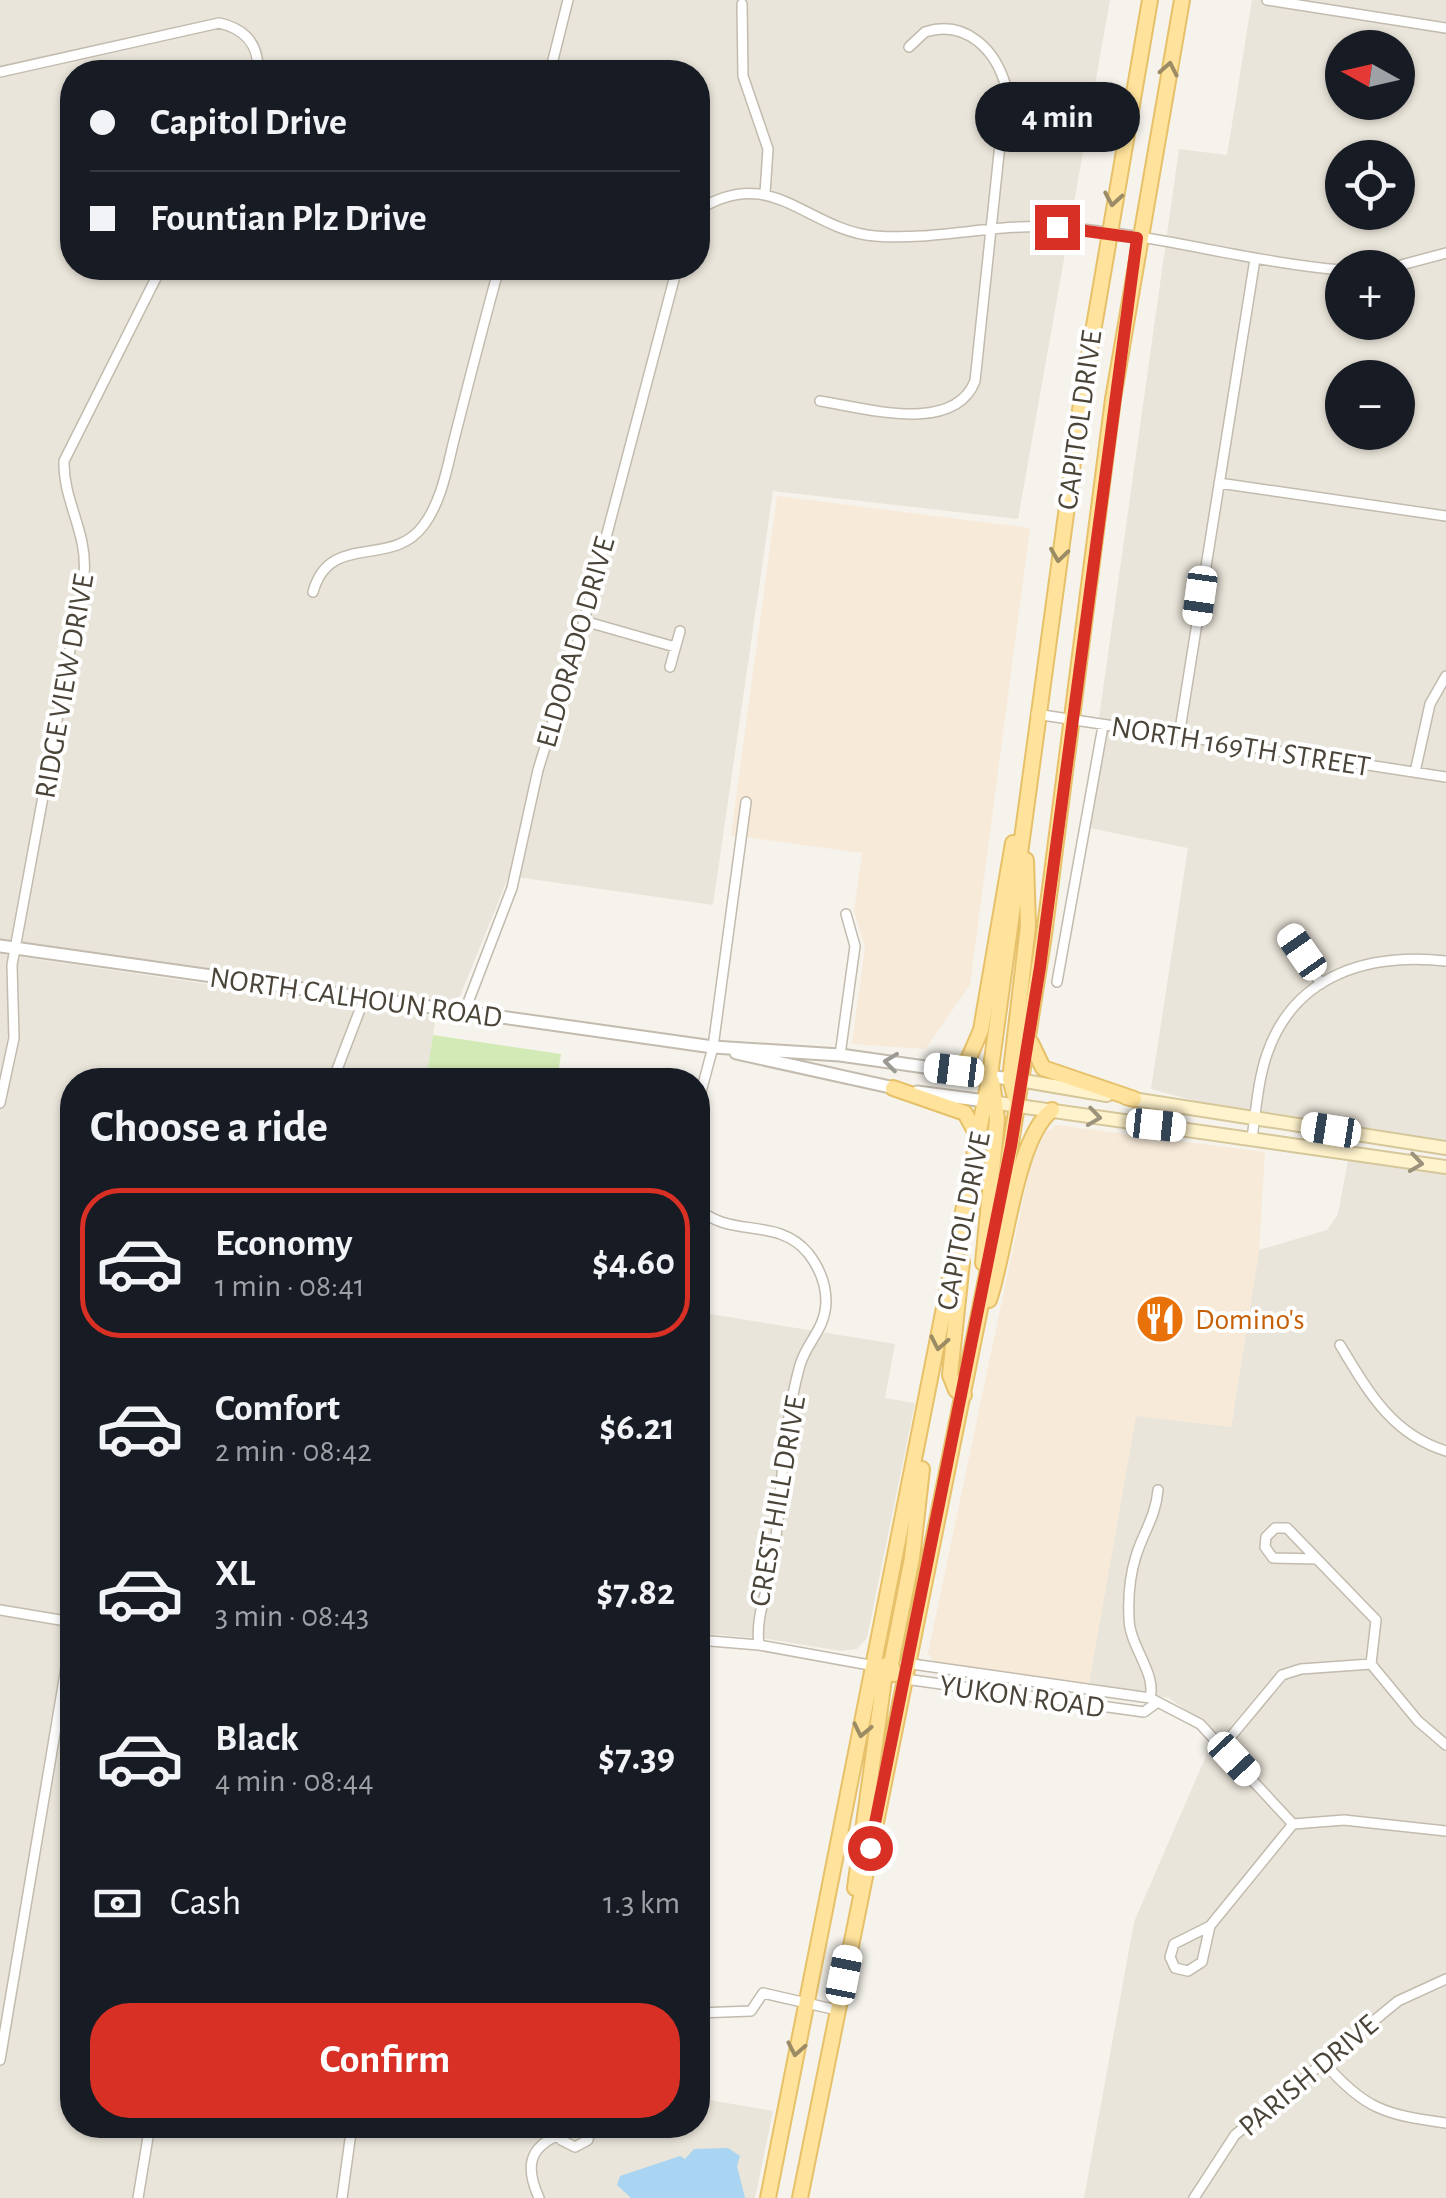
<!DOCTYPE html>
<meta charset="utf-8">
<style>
:root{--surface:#171b24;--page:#20242c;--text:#f1f3f6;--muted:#9ea1a6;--line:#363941;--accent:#d93025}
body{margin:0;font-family:"Alegreya Sans",sans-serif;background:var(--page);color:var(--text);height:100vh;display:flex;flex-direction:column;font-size:38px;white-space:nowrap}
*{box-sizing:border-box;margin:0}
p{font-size:32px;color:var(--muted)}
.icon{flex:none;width:55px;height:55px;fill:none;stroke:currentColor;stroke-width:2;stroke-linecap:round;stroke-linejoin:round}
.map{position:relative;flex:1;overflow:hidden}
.panel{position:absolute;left:60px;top:1068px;width:650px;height:1070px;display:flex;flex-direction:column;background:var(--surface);border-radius:40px;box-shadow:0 2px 8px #0004}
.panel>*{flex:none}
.banner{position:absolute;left:60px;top:60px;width:650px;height:220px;border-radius:40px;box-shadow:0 2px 8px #0004;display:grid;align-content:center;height:220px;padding:0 30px;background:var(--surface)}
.needle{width:65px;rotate:278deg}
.buttons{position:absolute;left:1325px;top:30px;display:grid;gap:20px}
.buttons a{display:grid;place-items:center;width:90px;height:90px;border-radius:50%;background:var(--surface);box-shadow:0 2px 8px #0004;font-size:50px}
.end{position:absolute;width:45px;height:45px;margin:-22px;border:12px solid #d93025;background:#fff;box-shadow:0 0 0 5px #fff}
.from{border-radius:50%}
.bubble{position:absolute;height:70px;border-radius:35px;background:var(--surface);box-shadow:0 2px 8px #0004;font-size:32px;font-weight:600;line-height:70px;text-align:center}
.car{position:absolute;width:30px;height:60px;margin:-30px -15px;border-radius:12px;box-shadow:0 0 8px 2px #0007;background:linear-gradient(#fff 24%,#345 0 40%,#fff 0 76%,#345 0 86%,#fff 0)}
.banner b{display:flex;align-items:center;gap:35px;height:95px;font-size:38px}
.banner b+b{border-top:2px solid var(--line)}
.banner i{width:25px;height:25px;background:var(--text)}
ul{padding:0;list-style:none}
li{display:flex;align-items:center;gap:30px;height:150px;margin:0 20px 15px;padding:0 10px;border:5px solid transparent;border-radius:40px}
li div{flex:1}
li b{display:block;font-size:38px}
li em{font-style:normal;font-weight:600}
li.active{border-color:var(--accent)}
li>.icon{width:90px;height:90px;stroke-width:1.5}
h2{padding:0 30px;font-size:45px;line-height:120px}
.pay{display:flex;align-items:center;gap:25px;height:110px;padding:0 30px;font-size:38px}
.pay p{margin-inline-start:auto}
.cta{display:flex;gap:20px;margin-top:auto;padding:20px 30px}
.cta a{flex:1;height:115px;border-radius:40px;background:var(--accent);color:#fff;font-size:40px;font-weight:600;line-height:115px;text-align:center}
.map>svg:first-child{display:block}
.residential{fill:#eae5da;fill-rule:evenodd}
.commercial{fill:#f7ead8}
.green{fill:#d2eab5}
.water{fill:#a9d4f2}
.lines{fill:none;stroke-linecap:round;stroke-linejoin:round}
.minor-casing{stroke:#c2bbae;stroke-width:12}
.tertiary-casing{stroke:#c2bbae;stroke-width:15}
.secondary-casing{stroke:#d6c79b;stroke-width:16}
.primary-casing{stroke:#e6c16a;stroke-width:18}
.minor{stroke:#fff;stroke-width:9}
.tertiary{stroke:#fff;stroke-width:11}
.secondary{stroke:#fff3cd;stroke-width:12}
.primary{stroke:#ffe39c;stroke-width:14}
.oneway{stroke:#9c8c66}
.oneway2{stroke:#9c9892}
.oneway3{stroke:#9c937c}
.route{stroke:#d93025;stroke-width:12}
.labels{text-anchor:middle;stroke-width:8;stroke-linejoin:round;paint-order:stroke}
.street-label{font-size:30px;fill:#4b4439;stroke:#fff}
.food-label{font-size:30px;fill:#c56008;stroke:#fff;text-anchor:start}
</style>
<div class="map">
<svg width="1446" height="2198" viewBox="0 0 1446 2198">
<rect width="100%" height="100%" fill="#f6f3ec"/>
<!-- residential -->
<path class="residential" d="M0,0h1110l-92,519 -245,-28 -60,414 -204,-29 -49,120 -14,8 -446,-64zM72,72h626v196h-626z
M1252,0h194v1142l-243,-39 -52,-14 37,-241 -99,-20 20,-106 -10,-4 80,-569 48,6zM1342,48h56v54h-56zM1342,158h56v54h-56zM1342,268h56v54h-56zM1342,378h56v54h-56z
M0,954l436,63 -10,63h-354v1045h626v-27l75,13 -18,87h-755z
M1348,1160l98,14v1024h-362l50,-276 82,-189 -47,-35 -80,-15 47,-268 95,12 28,-177 68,-20 11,-16z
M698,1312l197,32 -10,54 30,5 -48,235 -10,11 -16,2 -73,-12 -70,-6z"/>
<!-- commercial -->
<path class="commercial" d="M777,496l253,32 -60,457 -45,64 -73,-5 13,-97 -11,-36 8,-58 -131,-18z
M1056,1125l209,27 -6,98 -28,177 -95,-11 -47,267 -145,-20 -11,-2 -5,-8 102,-486 15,-34z"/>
<!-- green -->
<path class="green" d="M433,1035l128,19 -4,26h-131z"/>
<!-- water -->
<path class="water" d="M728,2148l12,8 -3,10 8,32h-114l-14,-13 3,-9 60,-20 5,3 9,-10z"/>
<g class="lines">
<!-- minor casing -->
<g class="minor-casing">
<path id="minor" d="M1267,0l179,28
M742,4l1,72 25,73 -3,44
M0,72l219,-49c27,6 40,22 39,49
M550,72l18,-72
M698,210c75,-47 108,20 177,26 61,5 121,-13 182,-9 96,6 190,35 285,43
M1390,268l56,-15
M820,401c45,7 134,34 155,-20l31,-294c-10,-37 -40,-68 -81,-55l-16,15
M1219,483l227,33
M313,592c17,-61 78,-23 110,-66 20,-26 25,-64 33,-94 14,-55 28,-110 43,-164
M584,621l91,26
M670,667l10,-36
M1036,714l410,63
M1179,736l76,-477
M1415,772l15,-68 16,-28
M1289,934l32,50
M1057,982l46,-256
M464,1013l48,-125 26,-118 46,-149 93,-353
M840,1055l15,-109 -9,-32
M163,1080h1
M333,1080l31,-81
M0,1103l14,-65 -2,-73 72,-391c4,-41 -21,-73 -20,-113l97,-193
M698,1103l15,-56 33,-245
M1252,1138c4,-28 6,-58 15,-84 28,-81 103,-101 179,-93
M698,1208c32,31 79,8 110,45 11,14 18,31 18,49 -1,28 -19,39 -26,63 -18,64 -18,131 -27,197 -5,30 -18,53 -14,83
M1340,1345c28,46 51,89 106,106
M1275,1528h12l30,31 -44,-1 -8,-11 1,-10z
M1317,1559l59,61 -5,44
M0,1610l72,12
M698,1640l61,5 116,21
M905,1663l245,35 50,26 93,100
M1371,1664l47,57 28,24
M905,1679l239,33 11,-8
M1150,1698c7,-25 -21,-52 -21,-80 -1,-20 1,-43 7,-62 7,-23 20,-40 22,-66
M1223,1746l59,-71 19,-6 70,-5
M1293,1824l51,-4 102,11
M1210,1926l-8,36 -14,9 -13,-3 -5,-11 4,-13z
M1210,1926l83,-102
M698,2013l53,-2 12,-18 74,17
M0,2060l72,-428
M1323,2061c40,48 63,54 123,62
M559,2125l2,15 14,7 13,-7 2,-15
M138,2198l12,-73
M342,2198l10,-73
M539,2198c-13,-29 -12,-50 20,-63
M1194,2198l41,-63 163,-134 48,-22"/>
</g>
<!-- tertiary casing -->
<g class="tertiary-casing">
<path id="tertiary" d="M0,946l713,101 127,8 170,24
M736,1053l163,36
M917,1092l76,10"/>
</g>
<!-- secondary casing -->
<g class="secondary-casing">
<path id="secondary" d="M1013,1079l94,16
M1126,1098l320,50
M998,1103l448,64"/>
</g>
<!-- primary casing -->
<g class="primary-casing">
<path id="primary" d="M1031,1043l12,25 91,31
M954,1069l14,-9 13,-30 32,-187
M893,1088l72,25 13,24
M1015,1097l-5,-18 18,-153 -2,-66
M962,1262l-12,113 6,15 8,5
M983,1263l14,-144 -5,-38
M989,1300c17,-48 26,-161 63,-190
M894,1674l-3,-10 21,-106 10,-89
M855,1888l31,-223
M768,2198l222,-1123 92,-679 68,-396
M800,2198l202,-998 42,-265 69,-536 69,-399"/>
</g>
<!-- minor -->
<use href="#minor" class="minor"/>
<!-- tertiary -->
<use href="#tertiary" class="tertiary"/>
<!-- secondary -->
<use href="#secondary" class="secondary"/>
<!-- primary -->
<use href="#primary" class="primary"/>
</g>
<!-- one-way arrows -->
<defs><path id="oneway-chevron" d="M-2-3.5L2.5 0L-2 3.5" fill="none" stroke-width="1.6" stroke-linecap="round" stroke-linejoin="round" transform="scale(2.5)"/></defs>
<g class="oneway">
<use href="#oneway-chevron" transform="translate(1169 69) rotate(-79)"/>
<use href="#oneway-chevron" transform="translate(1113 199) rotate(100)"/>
<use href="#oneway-chevron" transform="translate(1059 555) rotate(98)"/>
<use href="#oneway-chevron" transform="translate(939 1343) rotate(101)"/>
<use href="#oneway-chevron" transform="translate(862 1730) rotate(102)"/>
<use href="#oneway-chevron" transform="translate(796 2049) rotate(101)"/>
</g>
<use class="oneway2" href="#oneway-chevron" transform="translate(891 1062) rotate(-173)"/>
<g class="oneway3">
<use href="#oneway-chevron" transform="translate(1094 1117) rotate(8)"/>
<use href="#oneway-chevron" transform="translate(1416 1163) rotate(8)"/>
</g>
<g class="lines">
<!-- route -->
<path class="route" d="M870,1848l141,-702 29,-179 97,-729 -80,-11"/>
</g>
<!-- icons -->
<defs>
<g id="restaurant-disc" transform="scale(2.5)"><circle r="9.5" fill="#e8710a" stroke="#fff"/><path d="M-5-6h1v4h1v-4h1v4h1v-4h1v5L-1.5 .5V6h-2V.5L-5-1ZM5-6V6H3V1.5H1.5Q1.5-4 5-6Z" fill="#fff"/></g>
</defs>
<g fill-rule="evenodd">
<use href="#restaurant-disc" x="1160" y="1319"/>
</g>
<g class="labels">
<!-- street labels -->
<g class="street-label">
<text transform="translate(1079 420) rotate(-82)" y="10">CAPITOL DRIVE</text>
<text transform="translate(575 642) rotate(-74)" y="10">ELDORADO DRIVE</text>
<text transform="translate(64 686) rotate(-80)" y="10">RIDGE VIEW DRIVE</text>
<text transform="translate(1241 746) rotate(9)" y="10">NORTH 169TH STREET</text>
<text transform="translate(356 997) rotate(8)" y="10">NORTH CALHOUN ROAD</text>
<text transform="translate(963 1221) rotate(-79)" y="10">CAPITOL DRIVE</text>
<text transform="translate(777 1501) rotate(-80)" y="10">CREST HILL DRIVE</text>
<text transform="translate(1022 1696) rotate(8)" y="10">YUKON ROAD</text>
<text transform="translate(1308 2075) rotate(-40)" y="10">PARISH DRIVE</text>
</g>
<!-- food labels -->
<g class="food-label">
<text x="1195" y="1329">Domino's</text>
</g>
</g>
</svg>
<div class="buttons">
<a><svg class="needle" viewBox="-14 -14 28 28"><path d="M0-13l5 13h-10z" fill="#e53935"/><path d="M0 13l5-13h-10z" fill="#9ea1a6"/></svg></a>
<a><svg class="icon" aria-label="locate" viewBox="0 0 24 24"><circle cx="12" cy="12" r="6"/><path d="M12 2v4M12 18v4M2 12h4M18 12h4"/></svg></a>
<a>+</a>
<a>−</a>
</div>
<i class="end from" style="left:870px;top:1848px"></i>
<i class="end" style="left:1057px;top:227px"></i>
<div class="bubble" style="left:975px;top:82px;width:165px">4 min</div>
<i class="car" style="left:1200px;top:596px;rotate:188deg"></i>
<i class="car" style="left:1302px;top:952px;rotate:325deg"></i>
<i class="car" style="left:954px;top:1070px;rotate:277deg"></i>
<i class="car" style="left:1156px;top:1125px;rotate:96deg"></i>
<i class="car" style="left:1331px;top:1130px;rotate:279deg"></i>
<i class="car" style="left:1234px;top:1759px;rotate:137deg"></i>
<i class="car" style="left:844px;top:1975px;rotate:11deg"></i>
<div class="banner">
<b><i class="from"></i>Capitol Drive</b>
<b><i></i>Fountian Plz Drive</b>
</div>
<section class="panel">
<h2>Choose a ride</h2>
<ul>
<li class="active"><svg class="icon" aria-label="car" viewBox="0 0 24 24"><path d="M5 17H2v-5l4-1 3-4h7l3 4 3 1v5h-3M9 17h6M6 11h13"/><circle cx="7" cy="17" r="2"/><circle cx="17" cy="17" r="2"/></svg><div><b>Economy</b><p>1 min · 08:41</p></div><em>$4.60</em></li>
<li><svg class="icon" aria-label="car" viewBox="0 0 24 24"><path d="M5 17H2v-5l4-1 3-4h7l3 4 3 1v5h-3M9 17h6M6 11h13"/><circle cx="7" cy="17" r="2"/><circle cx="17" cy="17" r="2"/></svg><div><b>Comfort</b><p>2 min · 08:42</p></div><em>$6.21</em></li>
<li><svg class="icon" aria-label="car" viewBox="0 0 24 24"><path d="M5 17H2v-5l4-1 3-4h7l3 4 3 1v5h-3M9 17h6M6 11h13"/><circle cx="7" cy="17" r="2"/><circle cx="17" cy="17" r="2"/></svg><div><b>XL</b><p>3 min · 08:43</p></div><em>$7.82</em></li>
<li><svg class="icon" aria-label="car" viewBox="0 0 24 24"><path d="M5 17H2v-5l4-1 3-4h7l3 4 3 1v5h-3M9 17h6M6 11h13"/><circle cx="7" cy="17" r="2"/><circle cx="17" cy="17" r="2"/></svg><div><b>Black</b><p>4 min · 08:44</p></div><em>$7.39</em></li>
</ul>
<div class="pay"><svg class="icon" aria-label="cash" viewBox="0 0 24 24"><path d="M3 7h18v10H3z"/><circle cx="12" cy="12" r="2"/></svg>Cash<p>1.3 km</p></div>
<div class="cta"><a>Confirm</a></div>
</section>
</div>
